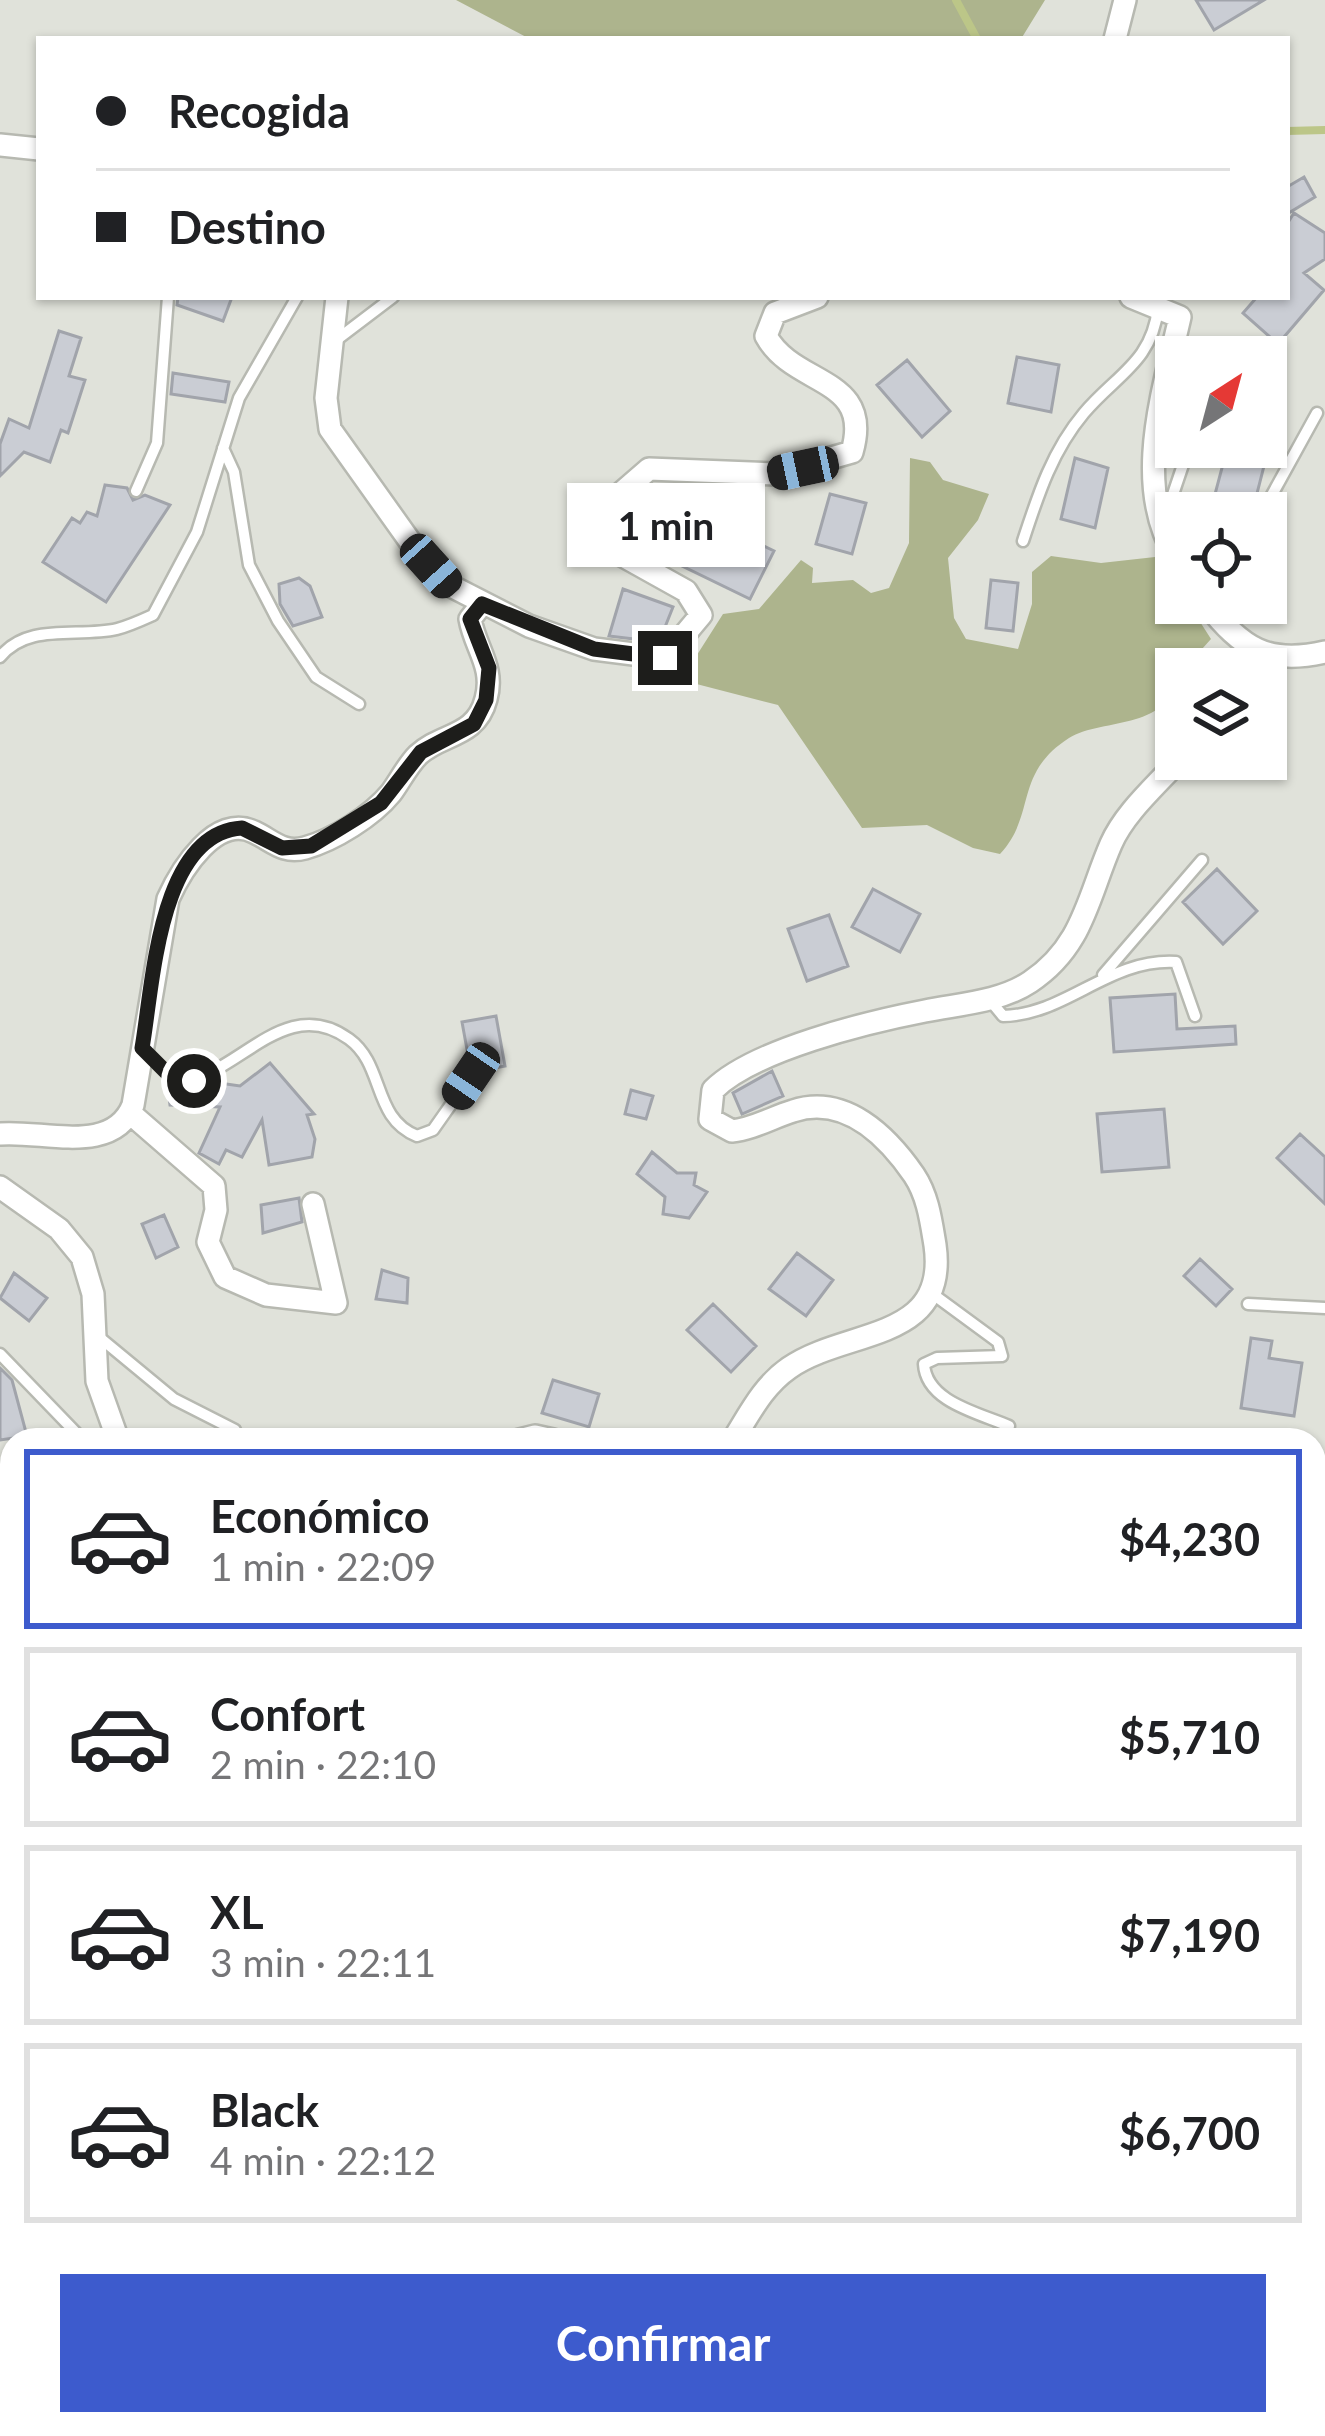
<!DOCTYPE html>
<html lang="es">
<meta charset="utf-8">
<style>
:root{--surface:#fff;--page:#f2f2f2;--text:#202124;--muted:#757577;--line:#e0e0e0;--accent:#3d5bcd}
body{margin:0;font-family:Lato,sans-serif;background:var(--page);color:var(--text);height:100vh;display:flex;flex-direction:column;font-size:45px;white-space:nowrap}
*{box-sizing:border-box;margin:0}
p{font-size:39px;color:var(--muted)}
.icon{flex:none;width:66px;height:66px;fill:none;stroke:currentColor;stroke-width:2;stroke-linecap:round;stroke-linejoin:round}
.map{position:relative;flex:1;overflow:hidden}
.details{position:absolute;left:0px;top:1428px;width:1326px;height:1008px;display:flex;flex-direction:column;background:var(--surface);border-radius:36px 36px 0 0;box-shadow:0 3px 9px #0004}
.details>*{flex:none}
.guide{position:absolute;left:36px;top:36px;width:1254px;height:264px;border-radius:0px;box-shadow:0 3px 9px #0004;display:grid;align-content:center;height:264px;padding:0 60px;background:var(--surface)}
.needle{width:78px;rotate:36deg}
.tools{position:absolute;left:1155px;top:336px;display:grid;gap:24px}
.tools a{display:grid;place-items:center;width:132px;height:132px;border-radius:0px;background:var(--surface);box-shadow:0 3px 9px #0004;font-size:60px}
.end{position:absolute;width:54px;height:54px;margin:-27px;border:15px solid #1d1d1b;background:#fff;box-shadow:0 0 0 6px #fff}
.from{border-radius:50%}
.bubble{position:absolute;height:84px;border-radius:0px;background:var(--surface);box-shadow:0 3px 9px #0004;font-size:39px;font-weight:700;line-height:84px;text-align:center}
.car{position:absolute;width:36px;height:72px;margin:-36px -18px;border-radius:15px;box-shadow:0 0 9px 3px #0007;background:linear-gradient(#222 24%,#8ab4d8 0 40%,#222 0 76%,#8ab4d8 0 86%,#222 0)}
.guide b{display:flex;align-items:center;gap:42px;height:114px;font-size:45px}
.guide b+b{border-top:3px solid var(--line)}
.guide i{width:30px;height:30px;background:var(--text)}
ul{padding:21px 0 0;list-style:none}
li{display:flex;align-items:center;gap:36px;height:180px;margin:0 24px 18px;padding:0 36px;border:6px solid var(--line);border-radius:0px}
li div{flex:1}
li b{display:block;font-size:45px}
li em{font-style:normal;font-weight:700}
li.current{border-color:var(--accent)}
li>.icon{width:108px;height:108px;stroke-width:1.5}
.cta{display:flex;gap:24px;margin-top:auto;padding:24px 60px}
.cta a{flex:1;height:138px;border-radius:0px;background:var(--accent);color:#fff;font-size:48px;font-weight:700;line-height:138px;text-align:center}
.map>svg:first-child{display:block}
.green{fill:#adb48d}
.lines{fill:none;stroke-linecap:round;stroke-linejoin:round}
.stream{stroke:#bcc688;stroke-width:8}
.building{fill:#cacdd4;stroke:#a1a4ab;stroke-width:3}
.lane-casing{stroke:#b7b9b1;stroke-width:15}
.street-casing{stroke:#b7b9b1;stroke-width:26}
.lane{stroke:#fff;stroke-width:10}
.street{stroke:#fff;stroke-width:21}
.route{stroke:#1d1d1b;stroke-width:15}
</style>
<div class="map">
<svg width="1325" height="2436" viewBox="0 0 1325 2436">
<rect width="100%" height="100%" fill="#e0e2da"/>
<!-- green -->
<path class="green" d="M456,0h589l-24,39h-491z
M910,458l20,4 13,18 46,14 -11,26 -30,38 6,60 12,21 52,10 14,-45v-32l19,-16 50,7 54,-6 21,31v15h12l23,36 -27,30h-8c0,63 -73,48 -107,69 -56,36 -32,76 -69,116l-27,-6 -46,-23 -65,3 -84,-123 -97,-25 42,-66 36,-5 42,-49 12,8 -1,15 41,-3 18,13 18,-5 20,-45z
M0,2337l12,6v81h152l22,12h-186z"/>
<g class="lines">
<!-- stream -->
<path class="stream" d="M956,0l21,39
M1287,131l38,-1"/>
</g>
<!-- building -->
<path class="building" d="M1196,0h68l-50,30z
M1304,177l11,20 -28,17v-27z
M1294,213l31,20v26l-21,14 20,17 -46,54 -35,-31 14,-16h30v-73z
M178,297h54l-9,24 -46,-16z
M59,331l22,7 -12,38 16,4 -17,53 -7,-3 -11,32 -26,-10 -24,24v-32l9,-25 20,9z
M1017,357l42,8 -8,47 -43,-9z
M907,360l43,51 -28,26 -45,-52z
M173,373l56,9 -4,20 -54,-8z
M1227,449l39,9 -14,55h-42z
M1075,458l33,10 -13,60 -34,-9z
M105,485l22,3 6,12 12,-5 25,10 -64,97 -63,-40 29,-44 8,5 7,-11 10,4z
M830,494l36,9 -14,51 -36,-10z
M700,515l74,36 -24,48 -74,-36z
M299,578l11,8 12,31 -29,9 -13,-22 -1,-20z
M991,580l27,3 -5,48 -27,-3z
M623,589l50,18 -14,35 -50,-6z
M1217,869l40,42 -34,33 -40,-42z
M873,889l47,25 -20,38 -48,-25z
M829,915l19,51 -41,15 -19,-52z
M1175,994l2,35 58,-3 1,18 -122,8 -4,-54z
M496,1016l9,50 -26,5 -9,-5 -8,-44z
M270,1063l44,51 -7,1 8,24 -3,18 -43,8 -7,-45 -20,37 -16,-7 -7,14 -20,-11 21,-46 -50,-2 -1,-8 49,-10 1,-4 21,3z
M772,1071l11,25 -41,18 -9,-21z
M631,1090l22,6 -7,23 -21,-5z
M1164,1109l5,58 -67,5 -5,-58z
M1300,1134l25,23v47l-48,-46z
M652,1152l25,21h19l-2,12 13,7 -18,26 -26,-4 2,-17 -28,-23z
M299,1198l3,24 -39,11 -2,-28z
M164,1215l14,32 -22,11 -14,-34z
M797,1253l36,27 -27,36 -37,-27z
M1200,1259l32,30 -16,17 -32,-30z
M382,1270l26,8 -1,25 -31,-4z
M14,1273l33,25 -18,23 -29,-23z
M713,1304l43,42 -25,26 -44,-42z
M1251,1338l21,3 -3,17 33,5 -8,53 -53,-8z
M0,1368l12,12 15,56 -27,4z
M553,1380l46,14 -10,33 -47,-14z"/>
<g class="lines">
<!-- lane casing -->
<g class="lane-casing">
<path id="lane" d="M335,341l58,-44
M1237,357l7,-12
M223,448l11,24 15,93 29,56 38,56 43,27
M136,491l21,-48 11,-146
M1262,513l55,-100
M1165,518l24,-71
M1023,541c15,-46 29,-90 61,-128 32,-38 68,-51 74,-105
M0,657c28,-35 78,-19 117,-28 12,-3 25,-9 36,-14l44,-83 42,-134 58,-101
M1103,975l99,-115
M989,999l14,17c63,-1 106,-58 173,-54l19,54
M145,1051l31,31c59,-1 107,-91 173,-43 36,26 23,79 68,97l16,-6 38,-54
M930,1292l68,50 4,14 -65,2 -13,6c2,38 55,49 85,62l-6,7 -30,7
M1248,1304l77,4
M99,1337l75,62 61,31
M0,1354l83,86
M1314,1502l11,-21
M1314,1620l11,25
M0,1645l12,8"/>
</g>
<!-- street casing -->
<g class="street-casing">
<path id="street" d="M1115,39l10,-39
M0,145l39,4
M337,297l-11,101 4,31 84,118 35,38 80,41 65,23 71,9 36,-43 -15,-24 -70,-39 -12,-44 45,-39 126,5 77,-22c22,-76 -58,-65 -86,-116l9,-23 42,-16
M1131,297l49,20c-17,75 -48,168 -4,240
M1206,603c36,46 62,62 119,49
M130,1113l84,73 2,24 -8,32 17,35 41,18 70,8 -23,-99
M0,1134c43,-4 113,22 133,-29l35,-206c13,-29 48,-86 86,-67 19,9 29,22 51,16 29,-8 67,-32 86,-55 9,-12 16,-27 27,-38 23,-22 58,-17 68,-56 9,-32 -11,-51 -16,-80l12,-15
M0,1187l59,42 23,28 11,37 4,87 21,59
M519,1440l16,-4 18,4
M733,1440c17,-27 30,-54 56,-72 57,-40 160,-25 146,-123 -4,-24 -7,-49 -21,-70 -27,-39 -69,-81 -121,-64 -20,6 -40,18 -61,20l-22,-12 3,-29c40,-40 155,-68 212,-79 34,-7 75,-9 105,-29 53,-35 58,-85 81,-138 14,-32 46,-59 69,-85
M0,1686h12
M1314,2011l11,3
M0,2037l12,-19
M0,2051l12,19
M0,2269l12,7
M264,2424l18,12
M803,2424l3,12"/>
</g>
<!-- lane -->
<use href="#lane" class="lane"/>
<!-- street -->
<use href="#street" class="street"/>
</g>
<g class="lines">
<!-- route -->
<path class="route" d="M194,1081l-18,1 -34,-34c11,-61 16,-215 100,-220l40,20 29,-2 70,-43 40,-51 53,-28 12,-24 3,-32 -19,-49 12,-15 112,45 71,9"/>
</g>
</svg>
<div class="tools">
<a><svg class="needle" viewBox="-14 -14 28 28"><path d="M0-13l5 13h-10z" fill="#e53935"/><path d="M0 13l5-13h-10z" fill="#757577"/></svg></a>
<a><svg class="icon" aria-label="locate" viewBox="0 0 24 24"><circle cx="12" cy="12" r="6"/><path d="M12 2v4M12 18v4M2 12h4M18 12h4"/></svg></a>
<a><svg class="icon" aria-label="layers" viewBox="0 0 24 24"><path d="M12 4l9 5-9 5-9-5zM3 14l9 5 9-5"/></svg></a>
</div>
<i class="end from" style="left:194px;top:1081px"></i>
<i class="end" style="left:665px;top:658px"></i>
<div class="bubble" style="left:567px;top:483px;width:198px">1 min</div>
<i class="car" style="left:803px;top:468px;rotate:258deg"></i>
<i class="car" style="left:431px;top:566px;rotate:138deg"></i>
<i class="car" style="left:471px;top:1076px;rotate:214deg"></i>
<div class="guide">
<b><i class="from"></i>Recogida</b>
<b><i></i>Destino</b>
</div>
<section class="details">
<ul>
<li class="current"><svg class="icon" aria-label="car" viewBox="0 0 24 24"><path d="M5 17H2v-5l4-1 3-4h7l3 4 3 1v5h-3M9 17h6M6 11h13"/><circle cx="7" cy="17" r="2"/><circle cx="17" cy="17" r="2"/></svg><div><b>Económico</b><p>1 min · 22:09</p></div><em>$4,230</em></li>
<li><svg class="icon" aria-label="car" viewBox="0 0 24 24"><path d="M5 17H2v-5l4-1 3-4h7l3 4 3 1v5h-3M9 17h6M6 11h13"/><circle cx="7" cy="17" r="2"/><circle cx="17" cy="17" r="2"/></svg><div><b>Confort</b><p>2 min · 22:10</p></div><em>$5,710</em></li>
<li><svg class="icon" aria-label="car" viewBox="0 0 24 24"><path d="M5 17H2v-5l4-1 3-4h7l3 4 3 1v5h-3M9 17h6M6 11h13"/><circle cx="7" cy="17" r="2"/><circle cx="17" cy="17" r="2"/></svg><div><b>XL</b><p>3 min · 22:11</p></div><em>$7,190</em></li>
<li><svg class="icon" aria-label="car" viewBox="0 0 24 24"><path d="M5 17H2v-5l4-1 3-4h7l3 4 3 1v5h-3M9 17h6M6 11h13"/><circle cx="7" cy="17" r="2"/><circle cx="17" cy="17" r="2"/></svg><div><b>Black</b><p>4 min · 22:12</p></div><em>$6,700</em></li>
</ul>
<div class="cta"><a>Confirmar</a></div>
</section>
</div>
